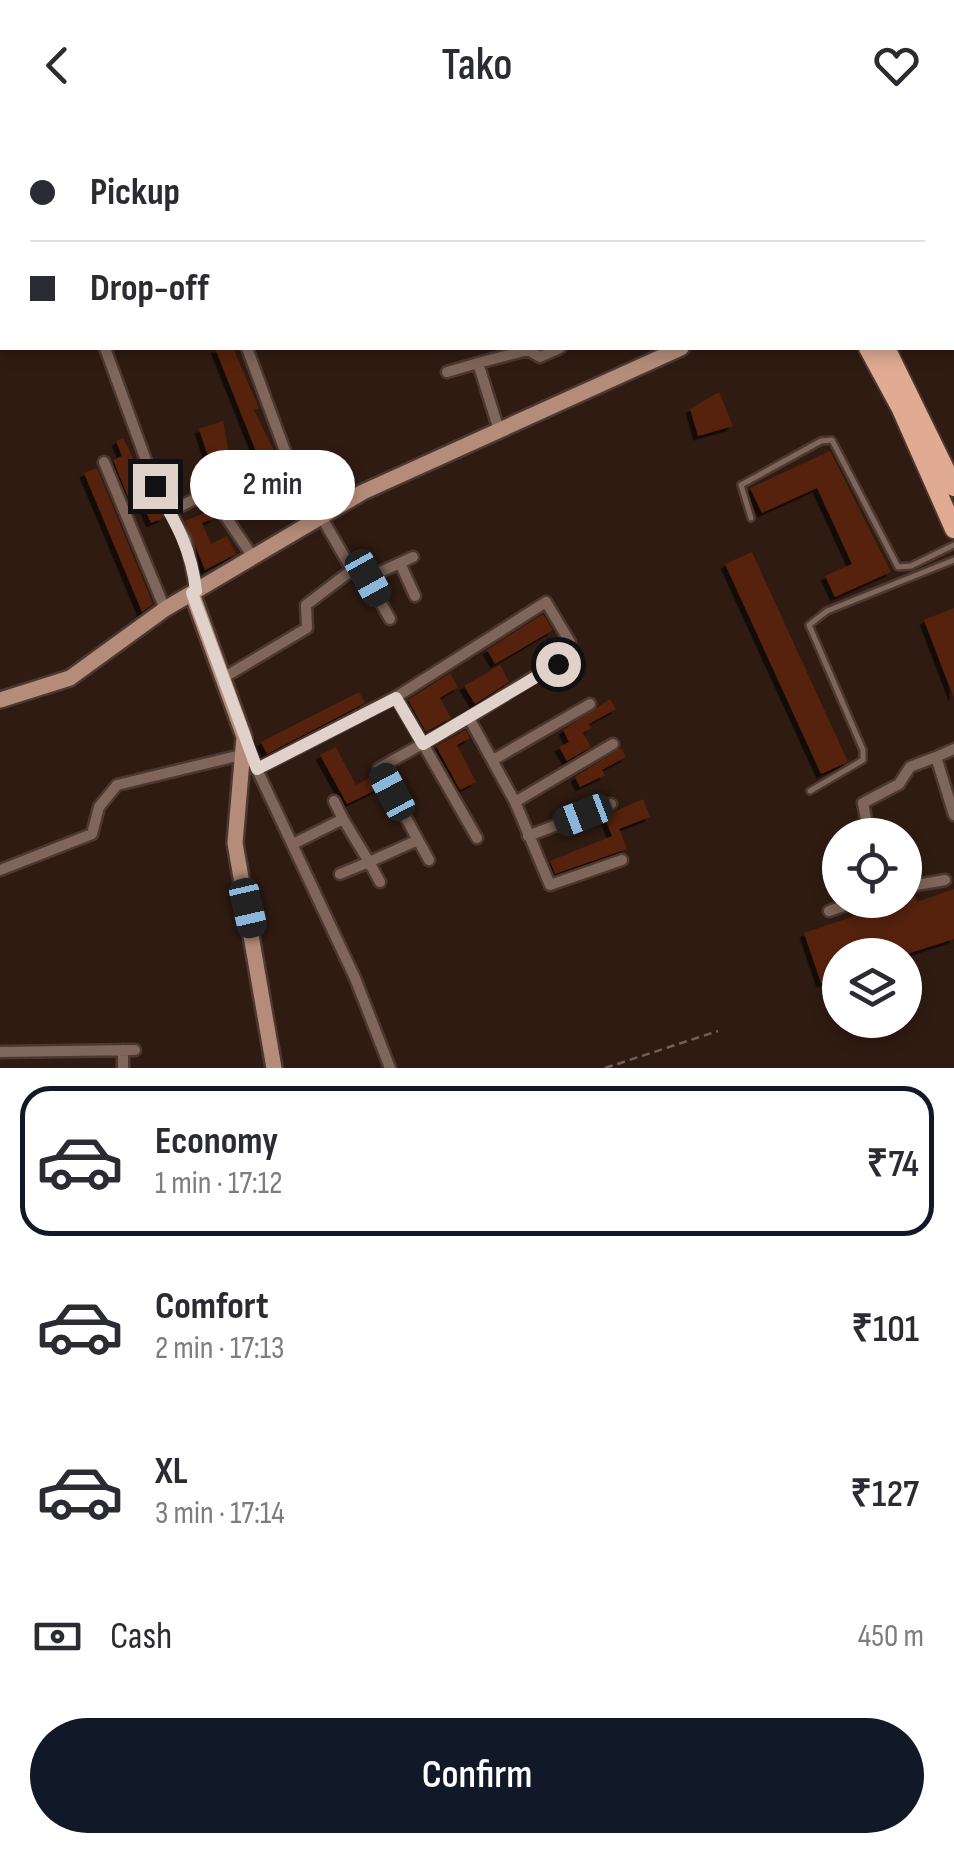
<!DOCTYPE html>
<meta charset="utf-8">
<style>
:root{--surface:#fff;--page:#f7f7f7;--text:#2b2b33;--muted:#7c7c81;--line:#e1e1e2;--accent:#111827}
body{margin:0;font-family:"Sofia Sans Condensed",sans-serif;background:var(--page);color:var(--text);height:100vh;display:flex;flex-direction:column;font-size:38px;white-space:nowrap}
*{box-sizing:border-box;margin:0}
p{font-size:32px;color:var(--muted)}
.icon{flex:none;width:55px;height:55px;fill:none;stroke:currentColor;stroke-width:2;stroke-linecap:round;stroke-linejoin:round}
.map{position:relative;height:938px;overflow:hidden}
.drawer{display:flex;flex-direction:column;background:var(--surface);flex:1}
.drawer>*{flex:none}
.guide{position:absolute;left:0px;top:0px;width:955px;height:220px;box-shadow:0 5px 15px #0003;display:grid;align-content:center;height:220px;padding:0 30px;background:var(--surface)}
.buttons{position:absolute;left:822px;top:688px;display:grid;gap:20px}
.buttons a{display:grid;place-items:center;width:100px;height:100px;border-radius:50%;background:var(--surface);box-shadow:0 5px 15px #0003;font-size:50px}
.end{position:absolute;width:45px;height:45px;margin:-22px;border:12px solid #e0d1cb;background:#111;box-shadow:0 0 0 5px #111}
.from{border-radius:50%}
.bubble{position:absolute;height:70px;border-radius:35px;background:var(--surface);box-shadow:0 5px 15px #0003;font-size:32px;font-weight:600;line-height:70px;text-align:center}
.car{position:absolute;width:30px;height:60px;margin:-30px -15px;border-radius:12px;box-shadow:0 0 8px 2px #0007;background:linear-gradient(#222 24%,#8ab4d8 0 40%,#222 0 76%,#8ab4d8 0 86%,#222 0)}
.guide b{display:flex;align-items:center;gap:35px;height:95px;font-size:38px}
.guide b+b{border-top:2px solid var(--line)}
.guide i{width:25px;height:25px;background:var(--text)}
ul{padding:18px 0 0;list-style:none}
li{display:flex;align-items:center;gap:30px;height:150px;margin:0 20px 15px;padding:0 10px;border:5px solid transparent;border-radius:30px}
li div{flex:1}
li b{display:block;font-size:38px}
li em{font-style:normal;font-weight:600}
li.on{border-color:var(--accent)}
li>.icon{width:90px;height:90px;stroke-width:1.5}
.pay{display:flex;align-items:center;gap:25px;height:110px;padding:0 30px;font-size:38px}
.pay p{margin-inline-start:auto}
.primary-button{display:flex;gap:20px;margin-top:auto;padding:20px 30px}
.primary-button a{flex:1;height:115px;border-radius:60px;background:var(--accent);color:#fff;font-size:40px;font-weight:600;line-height:115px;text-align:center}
header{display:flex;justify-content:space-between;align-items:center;height:130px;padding:0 30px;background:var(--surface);font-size:45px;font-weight:600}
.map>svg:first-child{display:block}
.building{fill:#562308;filter:url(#shadow)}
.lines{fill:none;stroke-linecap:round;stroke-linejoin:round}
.lane-casing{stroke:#4b3830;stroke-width:10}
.street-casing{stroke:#4b3830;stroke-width:15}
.secondary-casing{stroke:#4b3830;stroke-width:20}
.primary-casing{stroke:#4b3830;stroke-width:22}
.path{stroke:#726058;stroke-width:2.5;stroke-dasharray:8 5;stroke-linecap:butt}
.lane{stroke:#7f655a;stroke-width:5}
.street{stroke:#7f655a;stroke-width:10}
.secondary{stroke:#b58c7a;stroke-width:15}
.primary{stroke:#e0aa93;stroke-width:18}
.rail-casing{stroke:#baaaa3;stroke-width:6}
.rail{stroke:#2f1b12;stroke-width:2.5;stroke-dasharray:8;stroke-linecap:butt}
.route{stroke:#e0d1cb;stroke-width:12}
</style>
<header><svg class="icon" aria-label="back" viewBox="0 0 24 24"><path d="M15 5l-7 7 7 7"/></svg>Tako<svg class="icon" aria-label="heart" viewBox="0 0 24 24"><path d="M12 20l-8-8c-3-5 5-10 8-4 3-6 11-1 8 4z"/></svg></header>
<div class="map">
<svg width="954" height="938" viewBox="0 0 954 938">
<defs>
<filter id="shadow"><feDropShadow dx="-4.5" dy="4.5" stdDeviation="0" flood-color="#0009"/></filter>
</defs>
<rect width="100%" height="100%" fill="#2f1b12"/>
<!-- building -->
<path class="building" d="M215,218h18l26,60 -5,2 23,47 -16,7z
M719,262l14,34 -35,10 -8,-27z
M223,291l8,44 -18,6 -14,-42z
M123,308l40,80 -12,5 -9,-20 -10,4 -19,-47 9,-4 -6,-15z
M830,321l61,121 -56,25 -10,-21 27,-12 -35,-76 -55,25 -12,-25z
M97,338l56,136 -11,8 -58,-139z
M211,380l4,8 -13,5 9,21 16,-8 9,18 -31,16 -20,-49z
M752,422l96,210 -27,12 -96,-210z
M954,478v88h-1l-29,-76z
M543,484l10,16 -58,34 -8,-14z
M500,535l9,17 -34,22 -11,-18z
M450,543l8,14 -18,11 11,20 -25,14 -18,-32z
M359,562l6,11 -98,51 -6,-12z
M610,569l6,10 -27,15 2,4 -8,5 8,14 -24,14 -8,-14 10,-5 -6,-12z
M466,600l4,8 -13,7 19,37 -16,8 -24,-44z
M336,617l20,38 17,-9 7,12 -33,16 -27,-49z
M621,618l5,9 -24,13 3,5 -25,12 -5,-10z
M643,669l7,18 -31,12 8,20 -72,25 -5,-13 62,-25 -8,-20z
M954,759v50l-50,16h-64v22l-19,6 -17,-50 111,-37 2,6z"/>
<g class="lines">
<!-- lane casing -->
<g class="lane-casing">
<path id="lane" d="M751,388l-10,-33 80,-44 11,-1 66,127 13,-1 43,-21
M810,661l53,-31v-10l-54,-125 18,-14 127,-51"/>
</g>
<!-- street casing -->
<g class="street-casing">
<path id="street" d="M12,0v2
M63,0v2
M584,2l5,-2
M952,105l2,-1
M0,123l2,1
M952,155l2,1
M105,218l50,137 31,55 10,51
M478,233l50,-13 12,7 20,-9
M447,242l31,-9 20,64
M104,332l61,147
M169,382l40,-20 44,65
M400,433l15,33
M352,440l15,8 23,41
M367,448l46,-21
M223,548l84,-50 -1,-23 46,-35 -64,-111 -41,-111
M396,567l81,141
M246,616l109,232 35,90
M954,619l-18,8 18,58
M493,630l97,-56
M257,639l139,-72 150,-95 24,40 -2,13 -99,63
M334,671l9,18
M515,672l98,-58
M869,705l-6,-32 36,-19 11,-17 26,-10
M528,706l83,-32
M418,710l11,20
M293,714l50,-25 26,43 -29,12
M0,740l92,-36 7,-27 18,-22 124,-30
M380,752l-11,-20 49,-22 -39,-72 90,-50 46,84 35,83 72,-25
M905,757l40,-7
M829,781l32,-11
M123,920v18
M0,922l135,-2"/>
</g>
<!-- secondary casing -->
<g class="secondary-casing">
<path id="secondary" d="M844,0l1,2
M192,463l52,144 -9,106 39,225
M0,570l70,-22 95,-69 198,-117 318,-144"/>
</g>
<!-- primary casing -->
<g class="primary-casing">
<path id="primary" d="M727,0l1,2
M746,0l2,2
M868,218l33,61 53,120
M886,218l68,139"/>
</g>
<!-- path -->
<path class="path" d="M605,938l113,-37"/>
<!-- lane -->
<use href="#lane" class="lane"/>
<!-- street -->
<use href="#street" class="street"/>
<!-- secondary -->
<use href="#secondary" class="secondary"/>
<!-- primary -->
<use href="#primary" class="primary"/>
<!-- rail casing -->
<g class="rail-casing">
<path id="rail" d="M816,0l2,2
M952,187l2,2"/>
</g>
<!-- rail -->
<use href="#rail" class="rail"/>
</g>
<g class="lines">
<!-- route -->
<path class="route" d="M155,356c20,35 37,64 41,105l-4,2 65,176 139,-71 27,46 135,-80"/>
</g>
</svg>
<div class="buttons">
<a><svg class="icon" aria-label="locate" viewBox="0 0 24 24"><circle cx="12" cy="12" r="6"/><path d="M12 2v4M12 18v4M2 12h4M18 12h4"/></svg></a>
<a><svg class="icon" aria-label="layers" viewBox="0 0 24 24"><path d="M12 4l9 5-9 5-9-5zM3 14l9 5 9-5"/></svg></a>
</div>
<i class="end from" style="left:558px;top:534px"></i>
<i class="end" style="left:155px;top:356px"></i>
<div class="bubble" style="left:190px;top:320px;width:165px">2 min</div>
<i class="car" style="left:368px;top:448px;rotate:151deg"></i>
<i class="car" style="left:392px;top:662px;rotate:332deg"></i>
<i class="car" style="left:583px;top:685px;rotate:249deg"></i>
<i class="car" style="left:248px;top:778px;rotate:167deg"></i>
<div class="guide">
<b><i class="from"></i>Pickup</b>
<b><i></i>Drop-off</b>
</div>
</div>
<section class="drawer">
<ul>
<li class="on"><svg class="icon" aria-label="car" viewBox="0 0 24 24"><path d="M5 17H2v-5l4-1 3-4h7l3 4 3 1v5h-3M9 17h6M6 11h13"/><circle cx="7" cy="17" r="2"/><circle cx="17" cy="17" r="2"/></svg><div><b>Economy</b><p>1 min · 17:12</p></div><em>₹74</em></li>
<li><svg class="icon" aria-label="car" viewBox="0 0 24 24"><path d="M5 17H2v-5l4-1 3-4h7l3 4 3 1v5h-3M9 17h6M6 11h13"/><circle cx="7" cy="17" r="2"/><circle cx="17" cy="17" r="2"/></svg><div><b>Comfort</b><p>2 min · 17:13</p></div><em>₹101</em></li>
<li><svg class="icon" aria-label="car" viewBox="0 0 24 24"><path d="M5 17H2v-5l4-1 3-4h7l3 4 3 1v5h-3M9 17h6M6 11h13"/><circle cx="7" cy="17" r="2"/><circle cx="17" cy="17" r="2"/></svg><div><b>XL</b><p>3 min · 17:14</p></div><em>₹127</em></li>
</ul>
<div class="pay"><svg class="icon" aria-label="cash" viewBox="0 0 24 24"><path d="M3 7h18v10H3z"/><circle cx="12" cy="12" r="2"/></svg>Cash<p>450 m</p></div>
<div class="primary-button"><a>Confirm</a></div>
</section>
